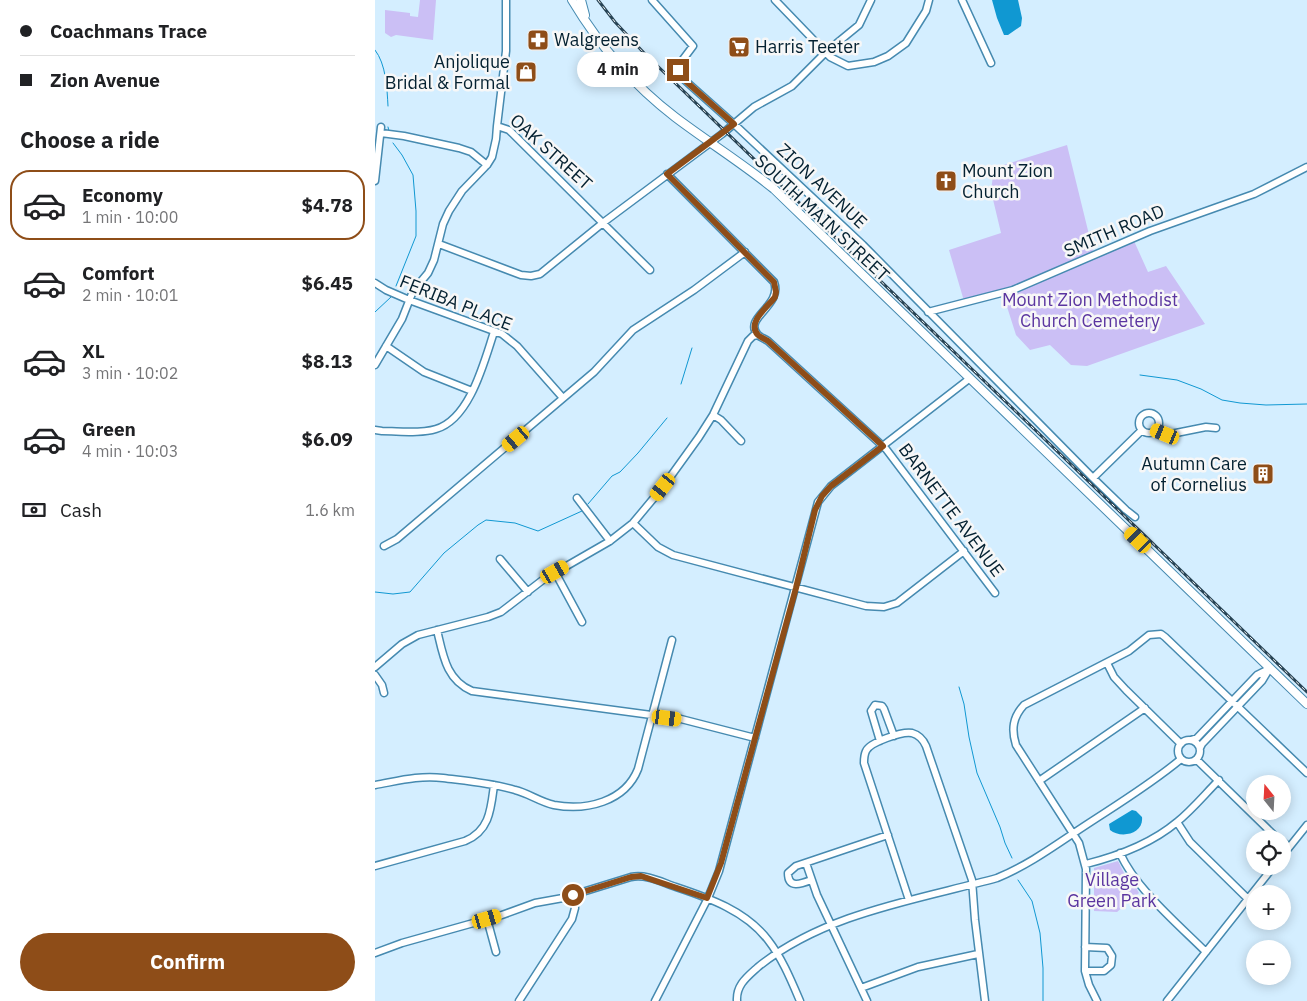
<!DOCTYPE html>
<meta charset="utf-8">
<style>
:root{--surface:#fff;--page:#f6f6f6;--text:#202124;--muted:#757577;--line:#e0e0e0;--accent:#8e4d18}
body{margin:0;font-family:"IBM Plex Sans",sans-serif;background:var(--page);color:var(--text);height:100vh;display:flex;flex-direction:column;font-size:19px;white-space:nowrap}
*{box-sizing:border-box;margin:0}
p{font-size:16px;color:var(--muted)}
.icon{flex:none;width:28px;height:28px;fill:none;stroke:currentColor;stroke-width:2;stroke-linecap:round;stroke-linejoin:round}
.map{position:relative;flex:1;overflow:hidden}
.side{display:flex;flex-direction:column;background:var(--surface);width:375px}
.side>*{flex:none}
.top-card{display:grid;align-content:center;height:110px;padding:0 20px;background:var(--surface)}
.needle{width:32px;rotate:342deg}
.buttons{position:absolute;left:871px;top:775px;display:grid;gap:10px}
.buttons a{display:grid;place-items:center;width:45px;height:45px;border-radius:50%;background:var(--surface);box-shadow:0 2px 12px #0003;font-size:25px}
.end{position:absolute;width:22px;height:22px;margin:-11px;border:6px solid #8e4d18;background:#fff;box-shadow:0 0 0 2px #fff}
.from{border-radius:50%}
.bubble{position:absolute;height:35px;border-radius:18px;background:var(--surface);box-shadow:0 2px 12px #0003;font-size:16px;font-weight:700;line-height:35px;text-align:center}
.car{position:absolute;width:15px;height:30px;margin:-15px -8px;border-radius:6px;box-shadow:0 0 4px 1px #0007;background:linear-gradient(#f5c518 24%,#345 0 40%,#f5c518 0 76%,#345 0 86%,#f5c518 0)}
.top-card b{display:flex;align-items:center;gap:18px;height:48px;font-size:19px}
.top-card b+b{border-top:1px solid var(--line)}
.top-card i{width:12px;height:12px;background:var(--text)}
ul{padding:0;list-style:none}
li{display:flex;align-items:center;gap:15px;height:70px;margin:0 10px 8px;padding:0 10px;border:2px solid transparent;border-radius:20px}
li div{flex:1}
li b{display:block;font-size:19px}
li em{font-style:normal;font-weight:700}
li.on{border-color:var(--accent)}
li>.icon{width:45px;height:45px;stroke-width:1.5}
h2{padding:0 20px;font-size:22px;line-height:60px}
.pay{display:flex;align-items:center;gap:12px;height:55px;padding:0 20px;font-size:19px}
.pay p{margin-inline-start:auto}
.primary-button{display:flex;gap:10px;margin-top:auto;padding:10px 20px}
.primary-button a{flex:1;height:58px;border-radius:30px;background:var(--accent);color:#fff;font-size:20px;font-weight:700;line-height:58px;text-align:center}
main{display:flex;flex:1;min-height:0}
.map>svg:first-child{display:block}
.green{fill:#cbbff5}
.water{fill:#1098d2}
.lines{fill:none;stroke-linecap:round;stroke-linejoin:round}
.stream{stroke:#1098d2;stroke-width:1}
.minor-casing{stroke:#468ab0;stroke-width:9}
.major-casing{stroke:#468ab0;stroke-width:10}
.minor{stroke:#fff;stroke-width:6}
.major{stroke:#fff;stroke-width:8}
.rail-casing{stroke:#274354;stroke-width:3}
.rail{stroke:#f7f7f7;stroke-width:1;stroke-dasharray:4;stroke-linecap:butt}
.route{stroke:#8e4d18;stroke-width:6}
.labels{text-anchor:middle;stroke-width:5;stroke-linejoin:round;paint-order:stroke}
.poi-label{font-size:18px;fill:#042131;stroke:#f7f7f7;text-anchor:start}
.street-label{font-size:18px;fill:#042131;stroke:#f7f7f7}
.park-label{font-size:18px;fill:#5b35a0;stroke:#f7f7f7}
</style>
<main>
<section class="side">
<div class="top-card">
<b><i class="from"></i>Coachmans Trace</b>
<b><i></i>Zion Avenue</b>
</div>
<h2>Choose a ride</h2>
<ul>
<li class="on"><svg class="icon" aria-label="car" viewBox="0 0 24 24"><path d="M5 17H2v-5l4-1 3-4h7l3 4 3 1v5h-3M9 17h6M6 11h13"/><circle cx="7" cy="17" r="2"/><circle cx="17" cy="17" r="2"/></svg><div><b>Economy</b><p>1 min · 10:00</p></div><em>$4.78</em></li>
<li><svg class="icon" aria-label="car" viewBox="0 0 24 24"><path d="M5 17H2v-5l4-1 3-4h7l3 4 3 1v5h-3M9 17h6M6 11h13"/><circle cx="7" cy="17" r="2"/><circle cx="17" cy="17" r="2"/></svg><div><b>Comfort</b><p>2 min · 10:01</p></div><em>$6.45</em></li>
<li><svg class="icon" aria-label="car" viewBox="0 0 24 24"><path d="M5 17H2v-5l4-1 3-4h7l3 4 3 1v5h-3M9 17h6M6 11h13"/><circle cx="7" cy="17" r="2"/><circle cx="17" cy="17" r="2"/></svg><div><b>XL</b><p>3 min · 10:02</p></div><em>$8.13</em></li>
<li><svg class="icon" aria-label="car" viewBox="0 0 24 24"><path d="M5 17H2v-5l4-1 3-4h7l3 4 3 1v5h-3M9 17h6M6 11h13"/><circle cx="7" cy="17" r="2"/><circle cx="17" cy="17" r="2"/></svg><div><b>Green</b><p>4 min · 10:03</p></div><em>$6.09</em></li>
</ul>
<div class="pay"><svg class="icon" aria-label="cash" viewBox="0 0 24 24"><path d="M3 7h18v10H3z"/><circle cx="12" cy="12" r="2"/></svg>Cash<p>1.6 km</p></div>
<div class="primary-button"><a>Confirm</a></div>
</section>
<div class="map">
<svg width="932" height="1001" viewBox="0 0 932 1001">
<rect width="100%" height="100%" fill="#d4eeff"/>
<!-- green -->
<path class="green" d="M45,0h16l-3,40 -37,-5 -5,2 -6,-4v-23l25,3v3l8,1z
M692,145l28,114 39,-18 14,31 18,-6 39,58 -118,42 -16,-1 -21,-20 -20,5 -14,-15 -14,-44 -38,10 -15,-51 52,-17 -10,-42 3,-23z
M743,861l8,16 5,2 8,14 -22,19 -23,-1v-43z"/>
<!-- water -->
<path class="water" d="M617,0h26l4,18 -1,8 -13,9h-4l-7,-17z
M757,810l4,1 6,6c2,17 -21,22 -32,13l-1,-6z"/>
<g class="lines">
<!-- stream -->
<path class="stream" d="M0,50c11,14 12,38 13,56
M13,127l1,4
M18,143l9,12 11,20 3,36v25l-20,50
M0,312l16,-15
M765,375l37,5 24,9 21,11 18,3 26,2 41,-1
M306,384l11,-36
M213,504l24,-28 8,-4 18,-19 29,-35
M0,592l18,2 17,-2 34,-39 34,-28 8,-5 29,3 23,8 44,-20
M584,687l5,17 5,33 8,36 23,54 5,16 7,15
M643,880l14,21 8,32 3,35v33"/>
<!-- minor casing -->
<g class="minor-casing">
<path id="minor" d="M131,0v51l-9,75 12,4 141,140
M277,0l41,46 -15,20 2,10 54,48 129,121 230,233 33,32 9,7
M400,0l55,57 18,9 26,-4 14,-6 18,-13 20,-32 3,-11
M587,0l29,63
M6,133l23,3 55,12 12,4 16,13
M292,174l107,108c9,24 -32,36 -16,53 2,2 7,4 10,6l118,108 109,144
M0,181l6,-54
M64,244l82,31 10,1 9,-2 64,-52 118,-88 32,-27 38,-21 34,-34 33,-27 12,-25
M0,283l11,7 23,10 93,34 15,12 46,52
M553,312l85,-22 137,-59 104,-37 53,-27
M11,346l38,26 48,19
M0,365l27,-46 11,-28 15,-18 6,-13 9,-36 6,-13 13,-20 25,-26 5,-8 4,-18 1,-13
M764 423a10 10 0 1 1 20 0a10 10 0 1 1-20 0Z
M338,415l8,5 20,21
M0,430l7,1c17,0 38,3 54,-2 34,-10 48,-67 58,-97
M781,430l9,4h6l35,-7 10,1
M718,478l49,-48
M202,498l33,43
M258,523l25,24 15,8 193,51 18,1 13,-4 67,-52
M9,546l13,-7 197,-167 39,-42 61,-40 51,-38
M125,559l28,33
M180,572l27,50
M62,630c6,25 9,50 35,61l209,28 74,19
M732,663l7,14 12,13 55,54
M0,667l27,-23 16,-9 70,-18 13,-5 43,-33 66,-38 23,-18 30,-36 36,-50 14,-22 35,-74 5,-5 5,-1
M0,675l7,10 2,8
M803 751a11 11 0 1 1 22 0a11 11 0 1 1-22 0Z
M816,740l6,-2 60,-63 12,-6
M505,741l-9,-30 4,-6 7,1 2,3 10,27
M825,748l2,-4 60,-63 6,-10
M822,760l81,79
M664,781l106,-73
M0,785c23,-4 44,-10 68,-7 24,3 49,5 72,12 13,3 25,12 39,15 32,6 71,-3 84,-36l34,-129
M802,822l13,20 58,57
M908,842l6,5
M745,853c15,35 59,72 86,99
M908,855l24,-30
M431,863l11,32 50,106
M711,864c32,-8 66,-21 91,-42 15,-12 28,-28 42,-42
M0,866l90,-25c25,-10 26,-33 29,-56
M436,880c-10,4 -23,9 -23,-7l8,-7 92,-31
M534,900l-45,-137c0,-4 0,-8 2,-12 4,-9 37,-20 46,-18 7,2 11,6 14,13l46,134 3,40 10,81
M112,919l9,33
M710,947l22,1 5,8 -1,9 -7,6h-19
M0,953l27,-10 100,-28 33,-12 28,-5 68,-21c16,-3 30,5 45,10 33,11 70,24 92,53 14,18 23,40 32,61
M486,988l57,-21 60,-13
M144,1001l53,-82 3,-11 -2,-13
M280,1001l53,-103 11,-27 99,-369 13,-16 138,-107
M362,1001c-1,-16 10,-24 21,-34 67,-54 158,-67 239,-89 32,-13 60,-34 89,-53 32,-21 65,-41 95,-66
M722,1001l-8,-16 -4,-14 1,-102 -7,-26 -63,-98c-5,-16 -3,-28 8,-40l105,-54 20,-16 12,-1 4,3 142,136
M792,1001l107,-135"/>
</g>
<!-- major casing -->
<g class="major-casing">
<path id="major" d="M197,0c27,45 61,85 103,117 33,25 67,46 99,72l533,515
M206,0l4,15"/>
</g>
<!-- minor -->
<use href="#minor" class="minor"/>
<!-- major -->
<use href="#major" class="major"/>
<!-- rail casing -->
<g class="rail-casing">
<path id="rail" d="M223,0l17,22 29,31 663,639"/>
</g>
<!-- rail -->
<use href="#rail" class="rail"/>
</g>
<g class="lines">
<!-- route -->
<path class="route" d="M198,895l58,-18 10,-1 66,22 14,-35 75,-275 19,-78 7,-14 9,-10 52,-40 -115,-105c-3,-2 -8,-4 -10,-6 -12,-13 11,-29 17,-38l1,-5 -2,-10 -107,-108 67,-50 -54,-48 -2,-6"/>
</g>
<!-- icons -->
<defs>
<g id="pharmacy-square" transform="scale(1.125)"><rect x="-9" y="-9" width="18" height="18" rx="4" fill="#8e4d18" stroke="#f7f7f7"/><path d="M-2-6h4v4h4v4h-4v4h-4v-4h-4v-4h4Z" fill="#fff"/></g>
<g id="supermarket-square" transform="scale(1.125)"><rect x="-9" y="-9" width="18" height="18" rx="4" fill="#8e4d18" stroke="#f7f7f7"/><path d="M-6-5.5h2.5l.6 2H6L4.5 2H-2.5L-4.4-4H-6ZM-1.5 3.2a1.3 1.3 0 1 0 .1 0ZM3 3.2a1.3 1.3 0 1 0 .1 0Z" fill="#fff"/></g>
<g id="shop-square" transform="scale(1.125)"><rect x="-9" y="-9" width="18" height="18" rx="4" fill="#8e4d18" stroke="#f7f7f7"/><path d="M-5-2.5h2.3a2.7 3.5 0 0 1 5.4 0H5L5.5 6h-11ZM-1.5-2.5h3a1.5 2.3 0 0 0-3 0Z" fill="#fff"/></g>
<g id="church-square" transform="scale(1.125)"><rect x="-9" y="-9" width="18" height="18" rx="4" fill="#8e4d18" stroke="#f7f7f7"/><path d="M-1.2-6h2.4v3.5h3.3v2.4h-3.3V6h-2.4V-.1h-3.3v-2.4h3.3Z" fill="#fff"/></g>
<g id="building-square" transform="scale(1.125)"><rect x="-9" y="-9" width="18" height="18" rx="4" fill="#8e4d18" stroke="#f7f7f7"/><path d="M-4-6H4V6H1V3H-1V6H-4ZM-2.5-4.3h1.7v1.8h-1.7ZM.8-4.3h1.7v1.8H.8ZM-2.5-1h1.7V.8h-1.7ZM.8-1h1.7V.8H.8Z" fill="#fff"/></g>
</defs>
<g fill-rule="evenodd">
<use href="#pharmacy-square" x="163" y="40"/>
<use href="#supermarket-square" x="364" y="47"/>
<use href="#shop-square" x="151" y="72"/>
<use href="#church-square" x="571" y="181"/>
<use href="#building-square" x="888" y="474"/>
</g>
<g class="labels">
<!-- poi labels -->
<g class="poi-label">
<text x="179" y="46">Walgreens</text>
<text x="380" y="53">Harris Teeter</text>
<text x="135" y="68" text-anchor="end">Anjolique<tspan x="135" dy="21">Bridal &amp; Formal</tspan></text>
<text x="587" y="177">Mount Zion<tspan x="587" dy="21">Church</tspan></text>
<text x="872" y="470" text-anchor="end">Autumn Care<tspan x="872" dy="21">of Cornelius</tspan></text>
</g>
<!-- street labels -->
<g class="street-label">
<text transform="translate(176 152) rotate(42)" y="6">OAK STREET</text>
<text transform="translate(447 186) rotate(43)" y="6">ZION AVENUE</text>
<text transform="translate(447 218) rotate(43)" y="6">SOUTH MAIN STREET</text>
<text transform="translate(739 231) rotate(-23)" y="6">SMITH ROAD</text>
<text transform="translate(81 303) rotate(22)" y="6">FERIBA PLACE</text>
<text transform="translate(576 510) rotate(53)" y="6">BARNETTE AVENUE</text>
</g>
<!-- park labels -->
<g class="park-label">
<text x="715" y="306">Mount Zion Methodist<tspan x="715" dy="21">Church Cemetery</tspan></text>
<text x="737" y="886">Village<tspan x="737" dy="21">Green Park</tspan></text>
</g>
</g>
</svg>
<div class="buttons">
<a><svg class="needle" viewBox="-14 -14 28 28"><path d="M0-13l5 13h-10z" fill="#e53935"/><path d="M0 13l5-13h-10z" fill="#757577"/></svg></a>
<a><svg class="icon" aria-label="locate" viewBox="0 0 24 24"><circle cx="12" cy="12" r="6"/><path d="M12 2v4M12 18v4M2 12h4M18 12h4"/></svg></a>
<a>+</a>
<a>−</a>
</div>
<i class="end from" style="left:198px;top:895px"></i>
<i class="end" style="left:303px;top:70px"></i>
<div class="bubble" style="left:202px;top:52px;width:82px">4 min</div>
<i class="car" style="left:790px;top:434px;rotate:292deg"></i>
<i class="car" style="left:141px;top:439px;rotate:230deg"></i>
<i class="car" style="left:288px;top:487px;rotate:218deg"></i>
<i class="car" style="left:763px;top:540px;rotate:314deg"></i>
<i class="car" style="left:180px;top:572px;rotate:60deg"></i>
<i class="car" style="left:292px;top:718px;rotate:97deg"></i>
<i class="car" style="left:112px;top:919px;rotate:74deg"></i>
</div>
</main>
